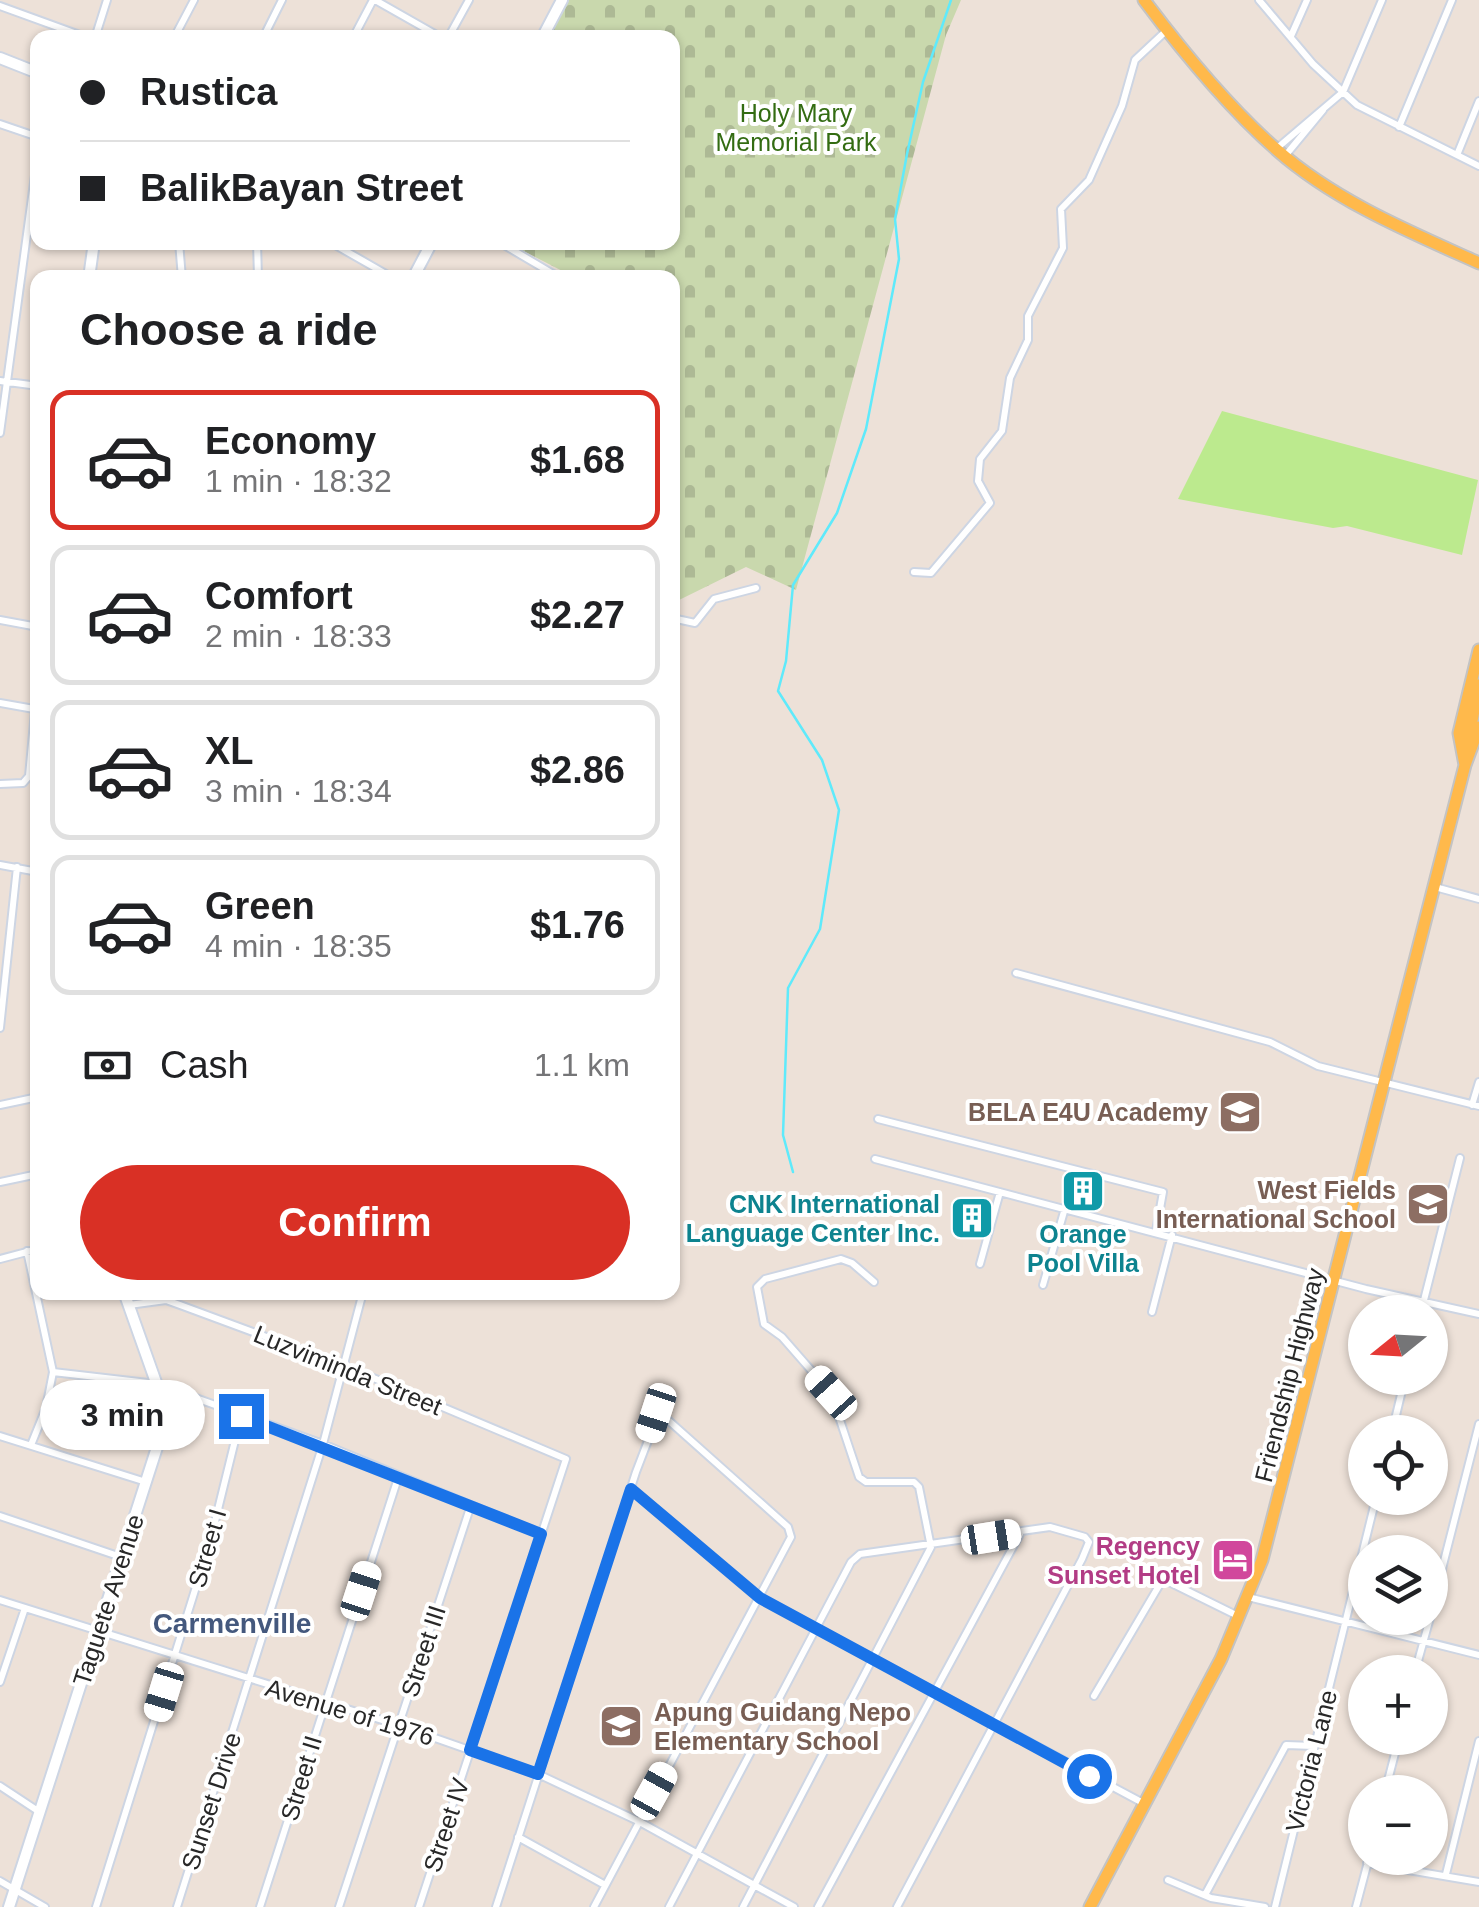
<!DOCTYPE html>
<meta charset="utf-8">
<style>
:root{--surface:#fff;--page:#f6f6f6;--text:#202124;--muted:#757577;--line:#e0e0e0;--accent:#d93025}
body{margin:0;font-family:Helvetica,sans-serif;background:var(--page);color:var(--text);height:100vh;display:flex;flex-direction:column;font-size:38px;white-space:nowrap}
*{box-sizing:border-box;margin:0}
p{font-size:32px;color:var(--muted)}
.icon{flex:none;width:55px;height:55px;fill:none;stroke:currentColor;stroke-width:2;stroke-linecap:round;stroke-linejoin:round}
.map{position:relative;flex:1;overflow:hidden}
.sheet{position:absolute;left:30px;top:270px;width:650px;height:1030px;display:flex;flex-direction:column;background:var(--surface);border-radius:20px;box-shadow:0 2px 8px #0004}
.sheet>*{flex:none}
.top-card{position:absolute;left:30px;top:30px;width:650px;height:220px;border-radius:20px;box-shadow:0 2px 8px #0004;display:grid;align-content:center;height:220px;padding:0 50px;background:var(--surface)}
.needle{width:65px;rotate:252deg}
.fabs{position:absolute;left:1348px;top:1295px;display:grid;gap:20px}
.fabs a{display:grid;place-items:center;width:100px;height:100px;border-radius:50%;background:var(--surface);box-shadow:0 2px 8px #0004;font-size:50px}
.end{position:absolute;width:45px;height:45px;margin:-22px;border:12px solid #1a73e8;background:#fff;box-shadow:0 0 0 5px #fff}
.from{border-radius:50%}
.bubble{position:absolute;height:70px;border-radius:35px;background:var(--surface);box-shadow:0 2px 8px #0004;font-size:32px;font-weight:700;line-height:70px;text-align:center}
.car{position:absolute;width:30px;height:60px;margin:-30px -15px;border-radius:12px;box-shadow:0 0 8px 2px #0007;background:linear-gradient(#fff 24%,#345 0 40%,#fff 0 76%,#345 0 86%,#fff 0)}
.top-card b{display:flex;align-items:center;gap:35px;height:95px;font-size:38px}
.top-card b+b{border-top:2px solid var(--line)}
.top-card i{width:25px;height:25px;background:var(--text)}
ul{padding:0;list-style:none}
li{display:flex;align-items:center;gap:30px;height:140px;margin:0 20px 15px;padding:0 30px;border:5px solid var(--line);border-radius:20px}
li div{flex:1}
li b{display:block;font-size:38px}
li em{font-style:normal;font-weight:700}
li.active{border-color:var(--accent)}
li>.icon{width:90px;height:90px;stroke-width:1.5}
h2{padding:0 50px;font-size:45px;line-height:120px}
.pay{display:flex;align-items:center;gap:25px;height:110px;padding:0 50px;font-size:38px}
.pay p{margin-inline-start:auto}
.cta{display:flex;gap:20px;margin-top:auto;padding:20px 50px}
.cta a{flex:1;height:115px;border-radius:60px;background:var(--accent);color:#fff;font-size:40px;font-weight:700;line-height:115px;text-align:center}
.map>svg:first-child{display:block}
.grass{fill:#bcea8e}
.cemetery{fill:url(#cemetery-stones)}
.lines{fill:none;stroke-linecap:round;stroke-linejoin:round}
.stream{stroke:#5feafb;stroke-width:2.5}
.street-casing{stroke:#cdd5e3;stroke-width:10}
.secondary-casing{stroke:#cdd5e3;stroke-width:14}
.primary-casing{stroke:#c3c3c3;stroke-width:15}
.street{stroke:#fff;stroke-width:6}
.secondary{stroke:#fff;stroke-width:10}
.primary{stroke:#ffb94b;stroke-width:11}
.route{stroke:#1a73e8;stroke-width:12}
.labels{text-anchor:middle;stroke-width:8;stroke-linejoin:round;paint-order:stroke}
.park-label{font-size:25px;fill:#336c12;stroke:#fff}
.education-label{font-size:25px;font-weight:bold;fill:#785e54;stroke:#fff;text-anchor:end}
.culture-label{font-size:25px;font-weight:bold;fill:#0d838f;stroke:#fff;text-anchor:end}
.street-label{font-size:25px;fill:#282828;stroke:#fff}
.hotel-label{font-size:25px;font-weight:bold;fill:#b23c85;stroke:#fff;text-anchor:end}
.neighbourhood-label{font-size:28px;font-weight:bold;fill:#44587d;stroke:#fff}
</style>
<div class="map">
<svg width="1479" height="1907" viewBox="0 0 1479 1907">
<defs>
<pattern id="cemetery-stones" width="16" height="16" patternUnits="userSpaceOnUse" patternTransform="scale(2.5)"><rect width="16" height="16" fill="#c9d8ad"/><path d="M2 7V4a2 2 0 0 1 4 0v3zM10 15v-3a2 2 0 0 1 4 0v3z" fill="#adb995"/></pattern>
</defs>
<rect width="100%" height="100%" fill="#ede1d8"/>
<!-- grass -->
<path class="grass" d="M1222,411l256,69 -16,75 -115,-29 -14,2 -155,-29z"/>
<!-- cemetery -->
<path class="cemetery" d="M569,0h392l-15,35 -150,555 -50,-23 -73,36 -1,-325 -98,-1 -66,-34 164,-1v-204l-123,-1z"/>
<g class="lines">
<!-- stream -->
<path class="stream" d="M793,1172l-10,-37 5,-147 32,-59 19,-119 -17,-50 -44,-69 8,-30 7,-76 44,-72 29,-84 33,-170 -4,-40 12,-65 16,-72 28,-82"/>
<!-- street casing -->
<g class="street-casing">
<path id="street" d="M375,0l67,38
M1259,0l54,64 44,41 122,61
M0,6l88,32
M1291,36l16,-36
M95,38l12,-38
M174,38l20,-38
M263,38l19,-38
M353,38l20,-38
M448,38l21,-38
M0,124l38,13
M1399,127l53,-127
M1276,149l67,-57 39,-92
M1457,155l22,-54
M1285,156l38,-46
M179,242l3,36
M257,242l1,36
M330,242l63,36
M499,242l61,36
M0,381l38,5
M0,433l38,-280
M914,572l17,1 59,-70 -12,-22 2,-22 22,-28 8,-53 18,-38v-24l35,-68 -2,-39 28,-29 33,-74 13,-46 31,-29
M672,618l23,5 19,-24 42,-11
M0,620l38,7
M0,703l34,6
M0,784l23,-1 6,-7 9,-97
M0,865l38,7
M1435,887l44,12
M1016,973l254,69 48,24 161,40
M0,1028l17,-161
M0,1105l38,-8
M1472,1105l7,-23
M878,1119l285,73 -7,39
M875,1159l491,130 113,25
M0,1182l38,-8
M27,1251l26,121 -7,36 -15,37
M0,1259l38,-10
M980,1264l20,-72
M1043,1285l22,-77
M129,1305l37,-5 14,5 165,61 221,93 -147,448
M1152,1312l20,-77
M1421,1312l39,-154
M53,1372l104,12 166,60 218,90
M1392,1432l13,-54
M0,1436l146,46
M631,1489l129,109 383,205
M0,1516l121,41
M1248,1597l231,58
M0,1600l398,125 140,49 100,47 156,86
M1430,1616l49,-192
M1415,1672l15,-54
M0,1682l25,-74
M1094,1696l69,-117 75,37
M0,1786l41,27
M1385,1792l14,-54
M518,1837l87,48
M1367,1863l112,19
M1446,1874l33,-133
M1168,1880l43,18 54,9
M0,1881l45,26
M1205,1895l81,-150 28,1
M96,1907l114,-365 31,-126
M177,1907l146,-463 40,-152
M260,1907l138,-429
M339,1907l131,-399
M496,1907l140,-435 23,-60 129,115 3,10 -197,370
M669,1907l182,-345 9,-8 190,-27 35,10 4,5 -7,17 -185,348
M743,1907l188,-360 -12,-60 -5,-5h-48l-7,-5 -28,-84 -49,-56 -18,-13 -7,-37 8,-8 76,-20 11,4 22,19
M818,1907l202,-373
M1275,1907l101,-409
M1356,1907l13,-49"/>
</g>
<!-- secondary casing -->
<g class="secondary-casing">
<path id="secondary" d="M542,38l20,-38
M0,58l38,15
M89,278l5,-36
M413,278l19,-36
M9,1907l151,-469 -2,-50 -34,-96"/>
</g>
<!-- primary casing -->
<g class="primary-casing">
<path id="primary" d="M1144,0c39,52 84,107 133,150 58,51 133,82 202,113
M1467,746l12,-61
M1465,765l-6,-32 20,-83
M1090,1907l131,-248 41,-99 203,-795 14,-38"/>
</g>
<!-- street -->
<use href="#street" class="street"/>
<!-- secondary -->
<use href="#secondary" class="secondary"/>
<!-- primary -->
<use href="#primary" class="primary"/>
</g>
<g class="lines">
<!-- route -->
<path class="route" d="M241,1416l300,118 -71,216 68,24 93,-285 129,109 329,178"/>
</g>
<!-- icons -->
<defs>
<g id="school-square" transform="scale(2.25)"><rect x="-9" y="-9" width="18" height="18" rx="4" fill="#8d6e63" stroke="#fff"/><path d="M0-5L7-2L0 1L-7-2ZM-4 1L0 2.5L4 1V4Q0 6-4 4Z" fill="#fff"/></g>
<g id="building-square" transform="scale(2.25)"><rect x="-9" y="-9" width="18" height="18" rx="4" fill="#0f9aa8" stroke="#fff"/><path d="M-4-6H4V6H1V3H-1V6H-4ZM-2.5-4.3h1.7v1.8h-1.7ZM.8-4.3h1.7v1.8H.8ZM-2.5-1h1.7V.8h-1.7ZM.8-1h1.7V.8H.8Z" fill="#fff"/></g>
<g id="hotel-square" transform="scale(2.25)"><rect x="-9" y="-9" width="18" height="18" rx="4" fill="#d1479c" stroke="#fff"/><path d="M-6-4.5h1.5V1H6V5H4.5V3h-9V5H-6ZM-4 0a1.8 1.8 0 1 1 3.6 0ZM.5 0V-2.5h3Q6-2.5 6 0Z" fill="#fff"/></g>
</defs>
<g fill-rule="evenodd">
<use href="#school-square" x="1240" y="1112"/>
<use href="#building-square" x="1083" y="1191"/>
<use href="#school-square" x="1428" y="1204"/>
<use href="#building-square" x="972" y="1218"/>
<use href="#hotel-square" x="1233" y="1560"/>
<use href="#school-square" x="621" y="1726"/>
</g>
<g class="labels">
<!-- park labels -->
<g class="park-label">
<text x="796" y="122">Holy Mary<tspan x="796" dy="29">Memorial Park</tspan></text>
</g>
<!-- education labels -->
<g class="education-label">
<text x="1208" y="1121">BELA E4U Academy</text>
<text x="1396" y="1199">West Fields<tspan x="1396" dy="29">International School</tspan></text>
<text x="654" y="1721" text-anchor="start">Apung Guidang Nepo<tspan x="654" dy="29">Elementary School</tspan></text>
</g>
<!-- culture labels -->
<g class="culture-label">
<text x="940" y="1213">CNK International<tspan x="940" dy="29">Language Center Inc.</tspan></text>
<text x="1083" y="1243" text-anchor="middle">Orange<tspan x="1083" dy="29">Pool Villa</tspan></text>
</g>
<!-- street labels -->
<g class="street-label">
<text transform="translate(348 1370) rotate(22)" y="9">Luzviminda Street</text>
<text transform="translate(1289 1375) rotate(-76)" y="9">Friendship Highway</text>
<text transform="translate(207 1548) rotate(-74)" y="9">Street I</text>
<text transform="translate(108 1600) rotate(-72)" y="9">Taguete Avenue</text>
<text transform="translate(423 1651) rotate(-72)" y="9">Street III</text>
<text transform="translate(350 1712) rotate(17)" y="9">Avenue of 1976</text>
<text transform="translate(1311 1761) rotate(-76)" y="9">Victoria Lane</text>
<text transform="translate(301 1778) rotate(-73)" y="9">Street II</text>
<text transform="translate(211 1801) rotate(-72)" y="9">Sunset Drive</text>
<text transform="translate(446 1825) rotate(-72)" y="9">Street IV</text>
</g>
<!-- hotel labels -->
<g class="hotel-label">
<text x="1200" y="1555">Regency<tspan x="1200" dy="29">Sunset Hotel</tspan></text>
</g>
<!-- neighbourhood labels -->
<g class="neighbourhood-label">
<text x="232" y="1633">Carmenville</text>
</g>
</g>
</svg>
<div class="fabs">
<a><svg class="needle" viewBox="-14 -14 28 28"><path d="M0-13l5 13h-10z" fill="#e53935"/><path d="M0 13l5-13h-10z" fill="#757577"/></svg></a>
<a><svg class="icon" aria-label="locate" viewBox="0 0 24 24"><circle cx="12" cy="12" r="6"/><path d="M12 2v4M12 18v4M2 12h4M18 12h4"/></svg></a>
<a><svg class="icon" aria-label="layers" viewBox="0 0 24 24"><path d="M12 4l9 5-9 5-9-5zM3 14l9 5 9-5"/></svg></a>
<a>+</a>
<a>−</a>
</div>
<i class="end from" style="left:1089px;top:1776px"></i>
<i class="end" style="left:241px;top:1416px"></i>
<div class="bubble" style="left:40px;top:1380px;width:165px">3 min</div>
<i class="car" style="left:831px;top:1393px;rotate:318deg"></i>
<i class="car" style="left:656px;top:1413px;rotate:198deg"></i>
<i class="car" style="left:991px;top:1537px;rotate:81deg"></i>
<i class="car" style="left:361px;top:1591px;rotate:18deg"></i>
<i class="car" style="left:164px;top:1692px;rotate:197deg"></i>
<i class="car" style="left:654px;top:1791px;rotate:29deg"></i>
<div class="top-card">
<b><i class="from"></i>Rustica</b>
<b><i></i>BalikBayan Street</b>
</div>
<section class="sheet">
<h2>Choose a ride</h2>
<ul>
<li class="active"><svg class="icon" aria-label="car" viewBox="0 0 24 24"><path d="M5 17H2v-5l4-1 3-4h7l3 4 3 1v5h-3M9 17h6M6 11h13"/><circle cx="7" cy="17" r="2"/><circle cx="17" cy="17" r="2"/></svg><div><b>Economy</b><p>1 min · 18:32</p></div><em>$1.68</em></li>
<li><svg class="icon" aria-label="car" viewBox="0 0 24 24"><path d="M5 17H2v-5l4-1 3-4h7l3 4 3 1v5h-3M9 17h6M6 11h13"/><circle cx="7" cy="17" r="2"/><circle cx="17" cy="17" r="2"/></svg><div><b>Comfort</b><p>2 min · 18:33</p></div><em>$2.27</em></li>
<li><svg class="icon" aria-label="car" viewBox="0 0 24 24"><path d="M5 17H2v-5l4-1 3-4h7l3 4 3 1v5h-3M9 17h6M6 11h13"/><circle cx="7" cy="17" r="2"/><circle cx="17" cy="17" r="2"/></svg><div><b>XL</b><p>3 min · 18:34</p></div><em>$2.86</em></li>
<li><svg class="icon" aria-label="car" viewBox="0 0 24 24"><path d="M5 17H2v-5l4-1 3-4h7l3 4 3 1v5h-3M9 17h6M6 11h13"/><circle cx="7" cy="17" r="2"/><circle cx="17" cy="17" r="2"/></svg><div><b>Green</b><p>4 min · 18:35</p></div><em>$1.76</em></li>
</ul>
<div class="pay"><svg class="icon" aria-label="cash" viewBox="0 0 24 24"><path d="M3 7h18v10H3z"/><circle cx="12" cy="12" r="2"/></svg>Cash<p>1.1 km</p></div>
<div class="cta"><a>Confirm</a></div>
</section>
</div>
